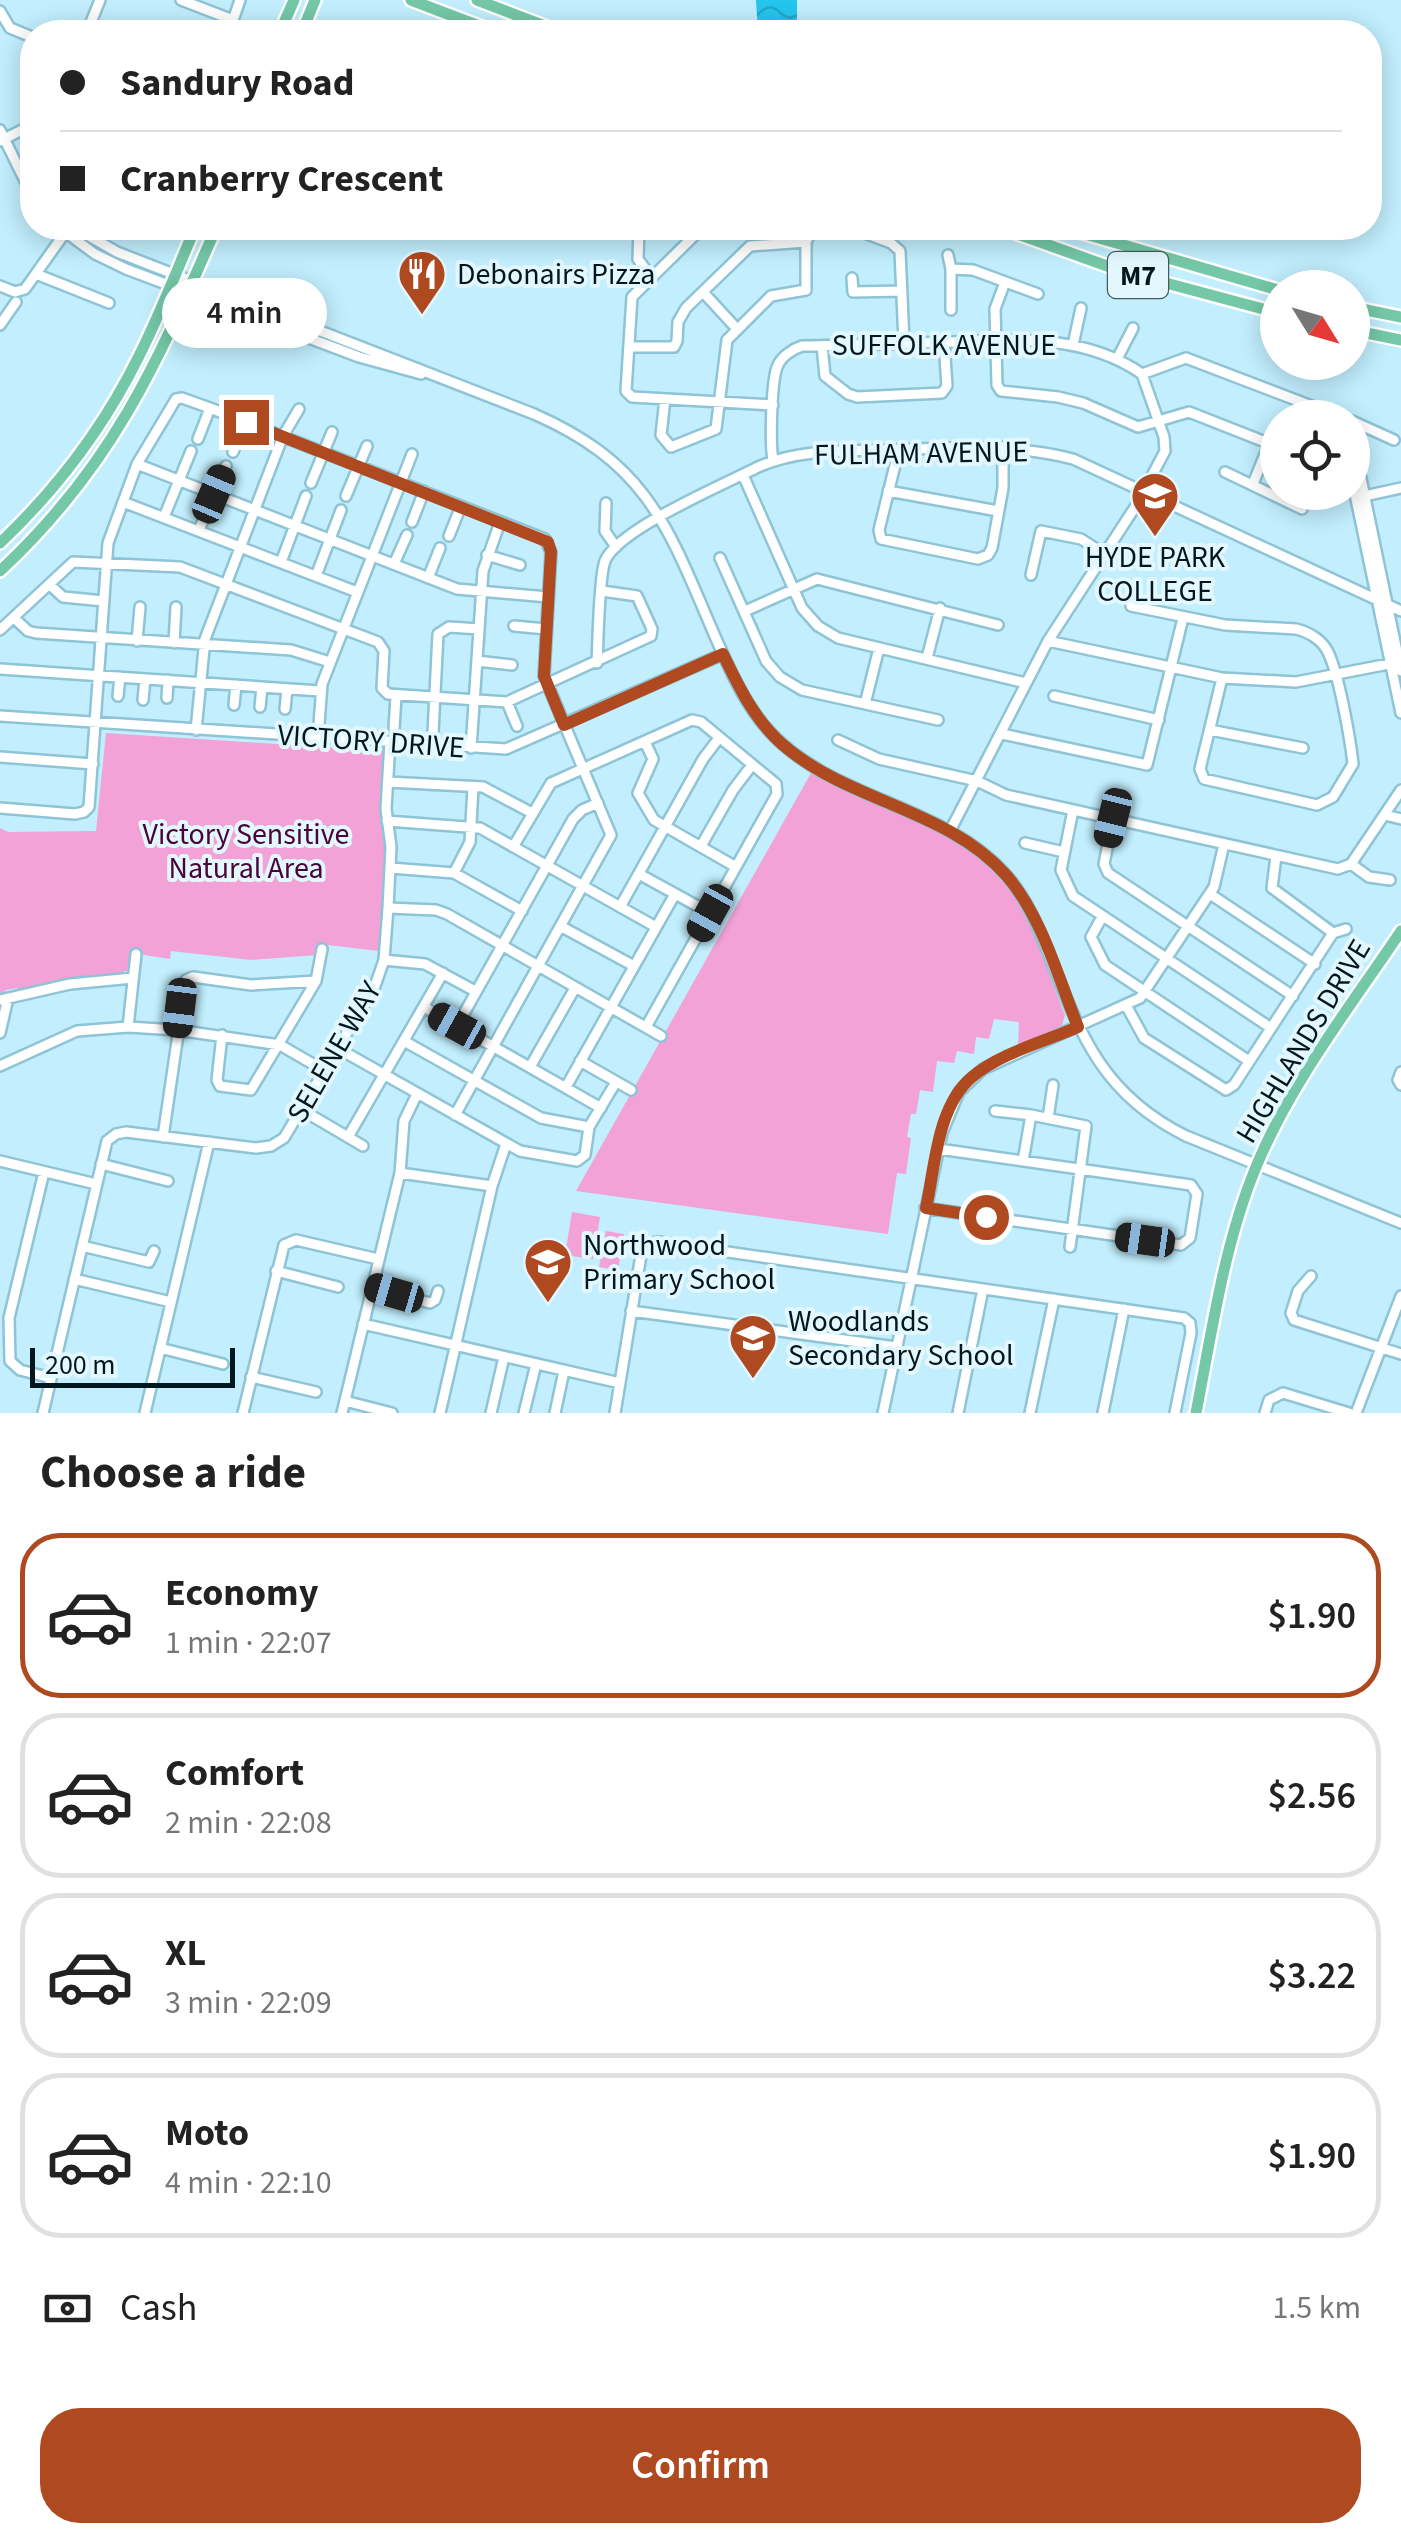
<!DOCTYPE html>
<meta charset="utf-8">
<style>
:root{--surface:#fff;--page:#f2f2f2;--text:#222;--muted:#767676;--line:#e0e0e0;--accent:#af4920}
body{margin:0;font-family:"Source Sans 3",sans-serif;background:var(--page);color:var(--text);height:100vh;display:flex;flex-direction:column;font-size:38px;white-space:nowrap}
*{box-sizing:border-box;margin:0}
p{font-size:32px;color:var(--muted)}
.icon{flex:none;width:55px;height:55px;fill:none;stroke:currentColor;stroke-width:2;stroke-linecap:round;stroke-linejoin:round}
.map{position:relative;height:1413px;overflow:hidden}
.details{display:flex;flex-direction:column;background:var(--surface);flex:1}
.details>*{flex:none}
.hud{position:absolute;left:20px;top:20px;width:1362px;height:220px;border-radius:40px;box-shadow:0 5px 25px #0003;display:grid;align-content:center;height:220px;padding:0 40px;background:var(--surface)}
.needle{width:65px;rotate:127deg}
.fabs{position:absolute;left:1260px;top:270px;display:grid;gap:20px}
.fabs a{display:grid;place-items:center;width:110px;height:110px;border-radius:50%;background:var(--surface);box-shadow:0 5px 25px #0003;font-size:50px}
.scale{position:absolute;left:30px;bottom:25px;width:205px;box-sizing:border-box;padding-left:10px;border:5px solid #03181e;border-top:0;font-size:28px;line-height:35px;white-space:nowrap;color:#03181e;-webkit-text-stroke:8px #e2f7fe;paint-order:stroke}
.end{position:absolute;width:45px;height:45px;margin:-22px;border:12px solid #af4920;background:#fff;box-shadow:0 0 0 5px #fff}
.from{border-radius:50%}
.bubble{position:absolute;height:70px;border-radius:35px;background:var(--surface);box-shadow:0 5px 25px #0003;font-size:32px;font-weight:600;line-height:70px;text-align:center}
.car{position:absolute;width:30px;height:60px;margin:-30px -15px;border-radius:12px;box-shadow:0 0 8px 2px #0007;background:linear-gradient(#222 24%,#8ab4d8 0 40%,#222 0 76%,#8ab4d8 0 86%,#222 0)}
.hud b{display:flex;align-items:center;gap:35px;height:95px;font-size:38px}
.hud b+b{border-top:2px solid var(--line)}
.hud i{width:25px;height:25px;background:var(--text)}
ul{padding:0;list-style:none}
li{display:flex;align-items:center;gap:30px;height:165px;margin:0 20px 15px;padding:0 20px;border:5px solid var(--line);border-radius:40px}
li div{flex:1}
li b{display:block;font-size:38px}
li em{font-style:normal;font-weight:600}
li.on{border-color:var(--accent)}
li>.icon{width:90px;height:90px;stroke-width:1.5}
h2{padding:0 40px;font-size:45px;line-height:120px}
.pay{display:flex;align-items:center;gap:25px;height:110px;padding:0 40px;font-size:38px}
.pay p{margin-inline-start:auto}
.button{display:flex;gap:20px;margin-top:auto;padding:20px 40px}
.button a{flex:1;height:115px;border-radius:40px;background:var(--accent);color:#fff;font-size:40px;font-weight:600;line-height:115px;text-align:center}
.map>svg:first-child{display:block}
.grass{fill:#f2a2d6}
.water{fill:url(#water-waves)}
.lines{fill:none;stroke-linecap:round;stroke-linejoin:round}
.minor-casing{stroke:#8ec4d6;stroke-width:14}
.major-casing{stroke:#fff;stroke-width:16}
.minor{stroke:#fff;stroke-width:9}
.major{stroke:#74c8a8;stroke-width:11}
.route{stroke:#af4920;stroke-width:12}
.labels{text-anchor:middle;stroke-width:8;stroke-linejoin:round;paint-order:stroke}
.shield{fill:#e2f7fe;stroke:#465b61;stroke-width:2.5}
.shield-label{font-size:28px;font-weight:bold;fill:#03181e}
.poi-label{font-size:30px;fill:#03181e;stroke:#e2f7fe;text-anchor:start}
.street-label{font-size:30px;fill:#03181e;stroke:#e2f7fe}
.park-label{font-size:30px;fill:#4b023a;stroke:#e2f7fe}
</style>
<div class="map">
<svg width="1401" height="1413" viewBox="0 0 1401 1413">
<defs>
<pattern id="water-waves" width="16" height="10" patternUnits="userSpaceOnUse" patternTransform="scale(2.5)"><rect width="16" height="10" fill="#24c6ee"/><path d="M0 5q4-4 8 0t8 0" fill="none" stroke="#1fa9cc"/></pattern>
</defs>
<rect width="100%" height="100%" fill="#c2eefd"/>
<!-- grass -->
<path class="grass" d="M106,733l278,18 -4,68 6,33 -7,99 -60,-7 -2,11 -66,5 -80,-9 -1,8 -38,-6 -5,18 -108,20 -2,-3 -11,2 -6,5v-167l8,4 88,-1z
M811,773c64,30 163,62 202,122 24,36 36,81 52,120l-4,14 -43,19 1,-26 -25,-3 -5,20 -13,-2 -2,17 -17,-3 -3,12 -17,-2 -4,31 -13,-2 -4,24h-5l-4,23 4,1 -5,36 -9,-1 -9,61 -312,-43z
M572,1212l28,5 -7,42 -28,-4z
M606,1231l18,3 -6,36 -19,-3z"/>
<!-- water -->
<path class="water" d="M756,0h41v32h-39z"/>
<g class="lines">
<!-- minor casing -->
<g class="minor-casing">
<path id="minor" d="M181,0l52,20
M0,11l10,17 22,9
M87,32l13,-32
M229,32l11,-32
M0,130l32,65
M0,141l32,-16
M60,228l35,26 31,15 233,88 62,17
M75,228l42,24 417,162c114,50 134,113 180,220 15,34 30,70 56,98 64,69 174,72 237,144 20,23 31,51 42,79 32,81 54,140 137,181l215,87
M639,228l-1,31 13,18
M702,228l-70,69 -6,94 6,6 141,8
M851,228l40,15 9,8 4,91
M948,255l3,14v41
M951,269l22,1 65,24
M36,274l73,29
M852,278l1,14 49,-1
M1005,282l-10,27 2,76 4,6 57,6 25,6 55,24 51,-15 89,35
M0,286l15,6 10,-3 42,-59
M703,292l34,37
M0,325l16,-23
M1073,345l8,-37
M822,346l3,30 23,18 9,3 85,-4 5,-7 -3,-44
M629,347h45l3,-6 1,-19 8,-14 64,-62 56,-4
M1117,359l16,-31
M1142,374l44,-16 157,60
M665,399l-4,36 10,12 45,-18 11,-89 44,-44 35,-6v-48l7,-14
M1352,421l42,19
M1352,435l49,236
M198,439l12,-31
M899,449l-20,81 2,9 97,20 10,-4 4,-7 11,-60v-41
M233,452l12,-30
M773,460c-3,-15 -2,-82 5,-95 4,-9 15,-16 24,-19 49,0 98,-3 147,-4 65,-3 136,-8 193,32l22,63 1,14 -28,53 -89,137 -98,190
M137,464l320,125 91,8
M1225,472l77,37
M743,475l59,133 16,18 20,12 188,45
M1352,480l49,233
M311,483l21,-51
M1253,484l16,-40
M888,491l110,20
M346,496l21,-50
M1360,497l41,-9
M123,502l234,90
M606,503l-1,28 11,16
M164,517l27,-66
M412,522l12,-31
M199,530l27,-64
M449,536l12,-30
M487,555l33,10
M720,558l46,103 14,16 22,13 136,30
M281,562l25,-66
M394,564l13,-29
M1031,575l10,-44 40,8 23,15
M316,576l25,-66
M428,578l12,-30
M50,585l13,12 41,4
M1131,606l94,19 71,4c13,3 26,11 32,23 11,23 22,85 25,112l-20,33 -16,8 -113,-26 -4,-10 22,-91
M745,611l72,-32 181,46
M14,618l14,13 8,2 255,17 39,12
M514,626l32,3
M0,630l73,-68 107,5 198,75 6,9 -2,37 6,6 119,8 144,-66 1,-7 -15,-33 -35,-5
M137,641l3,-34
M1048,641l174,37 74,4 103,-20
M174,643l2,-36
M927,658l13,-50
M477,661l35,4
M597,663c1,-21 2,-87 8,-102 13,-32 120,-77 153,-94 40,-18 87,-16 130,-17 63,-2 123,-7 185,9l328,152
M0,669l320,22
M118,696l2,-19
M1054,696l105,24
M167,698l1,-18
M143,700l2,-21
M507,702l10,24
M865,704l14,-56
M234,705l2,-20
M260,707l2,-20
M285,709l2,-20
M0,716l506,33 217,-95
M394,729l2,-33
M196,730l9,-91 78,-203 16,-27
M1210,730l93,18
M433,733l5,-99 11,-7 30,2
M1002,734l145,31 36,-147
M318,738l4,-54 90,-230
M838,740l41,19 98,22 29,14 332,74 13,-5 50,-74
M645,742l8,17 -15,34 16,27 82,47
M471,748l12,-177 17,-49
M0,757l93,7
M388,782l95,5 49,26
M0,808l75,6 9,-2 5,-5 19,-264 29,-79 39,-65 6,-1 28,10 335,131 6,13 -7,124 67,159 -156,280
M1073,810l-12,60 12,26 198,132
M1385,815l16,4
M1113,818l-9,46 4,9 185,123
M387,821l93,7 176,99
M1025,843l39,9
M701,846l32,-56 19,-25
M513,847l38,-64 141,-63 9,2 75,62 1,10 -131,233
M1276,856l-4,32 61,45
M1351,864l18,13 21,3
M391,868l63,5 68,38
M454,873l16,-31 3,-55
M639,874l71,39
M1210,894l105,70
M620,907l83,-148 16,-21
M388,908l48,2 11,4 214,122
M1102,917l-11,20 14,28 144,96
M562,927l72,39
M384,960l41,4 50,27
M0,1000l70,-16 63,-6
M424,1007l177,101
M1127,1007l17,31 82,52 8,-5 99,-152 13,-4
M457,1026l116,-207 9,-9 16,-7
M128,1027l8,-73
M0,1033l8,-35
M222,1035l-5,45 3,6 31,4 65,-109 6,-32
M404,1041l137,77 48,9
M339,1049l181,102 57,10 8,-6 4,-28 27,-45
M580,1061l51,29
M0,1066l77,-35 51,-4 49,3 103,15 45,26
M530,1067l45,-79
M1401,1072l-3,8 3,5
M566,1087l109,-193
M302,1110l61,36
M995,1111l36,4
M1048,1118l5,-33
M163,1137l23,-157 7,-3 58,8 65,-4
M348,1137l95,-164
M0,1161l96,23
M1023,1161l8,-46 55,11 -16,121
M101,1164l67,17
M44,1172l-35,146 1,43 10,9 31,8
M400,1173l4,-52 13,-27
M492,1186l14,-42
M925,1208l256,37 9,-7 7,-44 -6,-9 -252,-36
M82,1246l67,16 5,-11
M276,1271l62,16
M1311,1276l-13,15 -7,22 3,7 107,34
M74,1279l97,23
M372,1287l58,16 5,-3 3,-9
M631,1311l265,36
M363,1324l257,59
M160,1348l63,16
M251,1377l65,15
M345,1401l47,12
M43,1413l64,-272 9,-7 10,-2 130,16 15,-2 13,-8 91,-152 9,-26 4,-52 3,-61 -5,-38 4,-67
M145,1413l64,-271
M243,1413l41,-168 12,-5 82,19
M342,1413l58,-240 92,13 -52,227
M491,1413l13,-56
M524,1413l12,-49
M555,1413l9,-42
M615,1413l26,-158 7,-11 11,-2 525,76 6,5 1,10 -16,80
M883,1413l59,-280 17,-41 24,-23 157,-71 74,-111 10,-43
M958,1413l25,-124
M1030,1413l24,-114
M1103,1413l21,-104
M1265,1413l4,-13 14,-7 66,20
M1356,1413l45,-117"/>
</g>
<!-- major casing -->
<g class="major-casing">
<path id="major" d="M411,0l84,32
M477,0l83,32
M280,32l14,-32
M302,32l13,-32
M1001,228l120,43 157,42
M1065,228l213,62
M1352,307l49,10
M1352,330l49,10
M0,543c56,-53 105,-118 139,-187 21,-42 38,-86 56,-128
M0,571c112,-104 157,-207 216,-343
M1196,1413c16,-82 28,-169 60,-246 35,-85 94,-160 145,-236"/>
</g>
<!-- minor -->
<use href="#minor" class="minor"/>
<!-- major -->
<use href="#major" class="major"/>
</g>
<g class="lines">
<!-- route -->
<path class="route" d="M246,422l302,120 3,10 -7,124 20,49 159,-71c16,33 31,65 59,90 66,58 164,64 224,131 36,41 52,102 72,152 -34,15 -78,26 -106,50 -35,29 -37,90 -46,131l60,9"/>
</g>
<!-- icons -->
<defs>
<g id="restaurant-pin" transform="scale(2.5)"><path d="M0 17L-7.5 6A9.5 9.5 0 1 1 7.5 6Z" fill="#af4920" stroke="#e2f7fe"/><path d="M-5-6h1v4h1v-4h1v4h1v-4h1v5L-1.5 .5V6h-2V.5L-5-1ZM5-6V6H3V1.5H1.5Q1.5-4 5-6Z" fill="#fff"/></g>
<g id="school-pin" transform="scale(2.5)"><path d="M0 17L-7.5 6A9.5 9.5 0 1 1 7.5 6Z" fill="#af4920" stroke="#e2f7fe"/><path d="M0-5L7-2L0 1L-7-2ZM-4 1L0 2.5L4 1V4Q0 6-4 4Z" fill="#fff"/></g>
</defs>
<g fill-rule="evenodd">
<use href="#restaurant-pin" x="422" y="274"/>
<use href="#school-pin" x="1155" y="496"/>
<use href="#school-pin" x="548" y="1262"/>
<use href="#school-pin" x="753" y="1338"/>
</g>
<g class="labels">
<!-- shield labels -->
<rect class="shield" x="1108" y="252" width="60" height="46" rx="8"/>
<g class="shield-label">
<text x="1138" y="285">M7</text>
</g>
<!-- poi labels -->
<g class="poi-label">
<text x="457" y="284">Debonairs Pizza</text>
<text x="1155" y="567" text-anchor="middle">HYDE PARK<tspan x="1155" dy="34">COLLEGE</tspan></text>
<text x="583" y="1255">Northwood<tspan x="583" dy="34">Primary School</tspan></text>
<text x="788" y="1331">Woodlands<tspan x="788" dy="34">Secondary School</tspan></text>
</g>
<!-- street labels -->
<g class="street-label">
<text x="944" y="355">SUFFOLK AVENUE</text>
<text transform="translate(921 453) rotate(-1)" y="10">FULHAM AVENUE</text>
<text transform="translate(371 741) rotate(4)" y="10">VICTORY DRIVE</text>
<text transform="translate(1303 1041) rotate(-59)" y="10">HIGHLANDS DRIVE</text>
<text transform="translate(334 1052) rotate(-60)" y="10">SELENE WAY</text>
</g>
<!-- park labels -->
<g class="park-label">
<text x="246" y="844">Victory Sensitive<tspan x="246" dy="34">Natural Area</tspan></text>
</g>
</g>
</svg>
<div class="fabs">
<a><svg class="needle" viewBox="-14 -14 28 28"><path d="M0-13l5 13h-10z" fill="#e53935"/><path d="M0 13l5-13h-10z" fill="#767676"/></svg></a>
<a><svg class="icon" aria-label="locate" viewBox="0 0 24 24"><circle cx="12" cy="12" r="6"/><path d="M12 2v4M12 18v4M2 12h4M18 12h4"/></svg></a>
</div>
<div class="scale">200 m</div>
<i class="end from" style="left:986px;top:1217px"></i>
<i class="end" style="left:246px;top:422px"></i>
<div class="bubble" style="left:162px;top:278px;width:165px">4 min</div>
<i class="car" style="left:214px;top:494px;rotate:23deg"></i>
<i class="car" style="left:1113px;top:818px;rotate:194deg"></i>
<i class="car" style="left:710px;top:913px;rotate:209deg"></i>
<i class="car" style="left:180px;top:1008px;rotate:187deg"></i>
<i class="car" style="left:457px;top:1026px;rotate:299deg"></i>
<i class="car" style="left:1145px;top:1240px;rotate:278deg"></i>
<i class="car" style="left:394px;top:1293px;rotate:286deg"></i>
<div class="hud">
<b><i class="from"></i>Sandury Road</b>
<b><i></i>Cranberry Crescent</b>
</div>
</div>
<section class="details">
<h2>Choose a ride</h2>
<ul>
<li class="on"><svg class="icon" aria-label="car" viewBox="0 0 24 24"><path d="M5 17H2v-5l4-1 3-4h7l3 4 3 1v5h-3M9 17h6M6 11h13"/><circle cx="7" cy="17" r="2"/><circle cx="17" cy="17" r="2"/></svg><div><b>Economy</b><p>1 min · 22:07</p></div><em>$1.90</em></li>
<li><svg class="icon" aria-label="car" viewBox="0 0 24 24"><path d="M5 17H2v-5l4-1 3-4h7l3 4 3 1v5h-3M9 17h6M6 11h13"/><circle cx="7" cy="17" r="2"/><circle cx="17" cy="17" r="2"/></svg><div><b>Comfort</b><p>2 min · 22:08</p></div><em>$2.56</em></li>
<li><svg class="icon" aria-label="car" viewBox="0 0 24 24"><path d="M5 17H2v-5l4-1 3-4h7l3 4 3 1v5h-3M9 17h6M6 11h13"/><circle cx="7" cy="17" r="2"/><circle cx="17" cy="17" r="2"/></svg><div><b>XL</b><p>3 min · 22:09</p></div><em>$3.22</em></li>
<li><svg class="icon" aria-label="car" viewBox="0 0 24 24"><path d="M5 17H2v-5l4-1 3-4h7l3 4 3 1v5h-3M9 17h6M6 11h13"/><circle cx="7" cy="17" r="2"/><circle cx="17" cy="17" r="2"/></svg><div><b>Moto</b><p>4 min · 22:10</p></div><em>$1.90</em></li>
</ul>
<div class="pay"><svg class="icon" aria-label="cash" viewBox="0 0 24 24"><path d="M3 7h18v10H3z"/><circle cx="12" cy="12" r="2"/></svg>Cash<p>1.5 km</p></div>
<div class="button"><a>Confirm</a></div>
</section>
